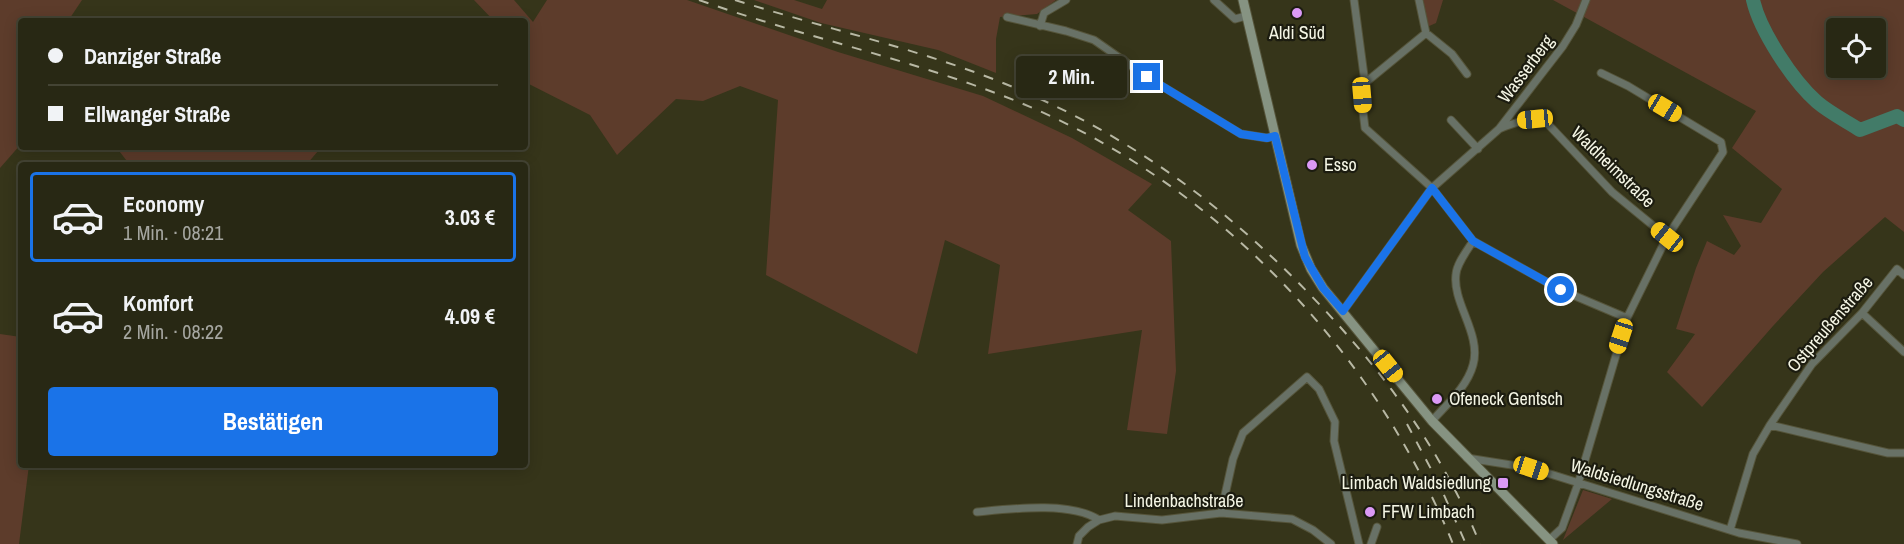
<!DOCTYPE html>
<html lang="de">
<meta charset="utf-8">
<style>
:root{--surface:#282814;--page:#343422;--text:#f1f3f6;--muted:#a5a6a0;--line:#444434;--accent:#1a73e8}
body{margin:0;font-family:"Archivo Narrow",sans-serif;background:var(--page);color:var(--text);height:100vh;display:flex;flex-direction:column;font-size:22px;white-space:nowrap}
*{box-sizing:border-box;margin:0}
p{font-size:20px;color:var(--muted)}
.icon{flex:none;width:33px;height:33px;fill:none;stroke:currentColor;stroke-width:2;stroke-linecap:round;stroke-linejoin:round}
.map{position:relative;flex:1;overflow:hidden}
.side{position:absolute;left:18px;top:162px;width:510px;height:306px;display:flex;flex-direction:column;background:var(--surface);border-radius:6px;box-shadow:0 3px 15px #0003,0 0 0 2px var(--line)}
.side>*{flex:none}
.top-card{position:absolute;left:18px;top:18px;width:510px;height:132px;border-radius:6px;box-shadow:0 3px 15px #0003,0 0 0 2px var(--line);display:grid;align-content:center;height:132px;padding:0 30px;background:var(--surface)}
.buttons{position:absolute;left:1826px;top:18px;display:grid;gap:12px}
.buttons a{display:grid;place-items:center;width:60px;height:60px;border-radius:6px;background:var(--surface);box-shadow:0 3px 15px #0003,0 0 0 2px var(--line);font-size:30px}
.end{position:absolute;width:27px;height:27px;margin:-14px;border:8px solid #1a73e8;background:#fff;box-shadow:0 0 0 3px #fff}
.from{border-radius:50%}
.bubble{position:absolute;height:42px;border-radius:6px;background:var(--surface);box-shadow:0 3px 15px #0003,0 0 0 2px var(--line);font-size:20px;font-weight:700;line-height:42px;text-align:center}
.car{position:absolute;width:18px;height:36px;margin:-18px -9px;border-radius:8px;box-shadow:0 0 4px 2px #0007;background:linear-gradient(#f5c518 24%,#345 0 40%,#f5c518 0 76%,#345 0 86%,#f5c518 0)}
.top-card b{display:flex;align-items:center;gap:21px;height:57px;font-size:22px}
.top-card b+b{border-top:2px solid var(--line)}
.top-card i{width:15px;height:15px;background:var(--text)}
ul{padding:10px 0 0;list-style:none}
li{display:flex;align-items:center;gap:18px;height:90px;margin:0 12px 9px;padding:0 18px;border:3px solid transparent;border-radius:6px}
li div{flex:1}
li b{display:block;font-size:22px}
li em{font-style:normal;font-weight:700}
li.active{border-color:var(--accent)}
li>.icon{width:54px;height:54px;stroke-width:1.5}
.button{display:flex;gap:12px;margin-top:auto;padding:12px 30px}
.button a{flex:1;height:69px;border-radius:6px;background:var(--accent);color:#fff;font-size:24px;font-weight:700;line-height:69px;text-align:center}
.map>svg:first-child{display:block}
.green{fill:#5d3c2b;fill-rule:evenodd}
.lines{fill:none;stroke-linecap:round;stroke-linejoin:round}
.stream{stroke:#427b68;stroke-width:2}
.river{stroke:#427b68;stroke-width:14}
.minor-casing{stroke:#55543a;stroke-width:9}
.secondary-casing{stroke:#55543a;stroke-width:11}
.minor{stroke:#687166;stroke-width:7}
.secondary{stroke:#869382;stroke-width:9}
.rail{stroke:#b8b8a4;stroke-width:2;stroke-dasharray:10 10;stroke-linecap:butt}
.route{stroke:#1a73e8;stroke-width:8}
.poi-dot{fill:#db99f6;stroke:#1c1c10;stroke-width:2}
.labels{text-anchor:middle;stroke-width:4.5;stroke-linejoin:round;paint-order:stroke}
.poi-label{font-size:18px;fill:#f5f6e5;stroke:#1c1c10;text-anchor:start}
.street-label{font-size:18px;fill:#f5f6e5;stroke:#1c1c10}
</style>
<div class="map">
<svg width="1904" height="544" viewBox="0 0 1904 544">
<rect width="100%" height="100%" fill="#36351a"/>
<!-- green -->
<path class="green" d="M0,0h82l-14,21h-47v123l-21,24z
M474,0h40l19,22 14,-22h140l151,52 145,44 89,42 80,46 -24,26 43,31 5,130 -9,63 -40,-4 15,-100 -154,24 12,-89 -55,-25 -28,114 -151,-79 12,-175 -38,-14 -37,15 -27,-2 -59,56 -27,-40 -65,-33v-61h-31z
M754,0h40l28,9 5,-9h229l-19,14 -37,3 -4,22v34l-58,-23 -117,-27z
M1423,0h20l-7,23 -9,4z
M1553,0h351v232l-19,-15 -62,55 -50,54 -71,81 -35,-35 28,-38 -19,-5 20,-61 11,-27 27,14 7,-9 -18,-31 38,8 21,-34 -50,-41 24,-37zM1836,28h39v40h-39z
M116,147h199l4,3 -13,15h-176z
M0,334l21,3v128h8l-10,79h-19z
M1583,490l29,9 -49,41z"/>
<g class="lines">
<!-- stream -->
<path class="stream" d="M1904,120v-1"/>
<!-- river -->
<path class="river" d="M1753,0c7,31 40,81 64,102 13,11 29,19 43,28l37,-14 7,4"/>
<!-- minor casing -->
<g class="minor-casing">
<path id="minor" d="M1214,0l21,19 11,-3
M1354,0l11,83 -4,12 4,33 67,60 41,53 88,49 66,28
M1007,17l59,14 28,9 53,37 94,57 26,4 8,-2
M1040,26l4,-13 22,-13
M1426,33l26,21 15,20
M1601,73l27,13 93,56 2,10 -56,85
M1365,83l61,-50 -7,-33
M1451,120l27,29
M1499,129c16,-7 30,-11 47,-7l66,70 55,45 -40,81 -49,166 -16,44 -13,12
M1343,311l89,-123 67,-59 40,-52 24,-31 13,-21 10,-25
M1862,313l42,39
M1432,421c15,-17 35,-34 41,-56 9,-31 -21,-62 -17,-91 1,-11 11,-23 17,-33
M1770,425l118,28h16
M1467,458l64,10 208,65 58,11
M977,512c32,-3 94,-11 122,8
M1221,513l12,-54 10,-26 64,-56 12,12 16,33 -1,19 25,103
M1730,530l23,-76 17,-29 42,-61 50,-51 35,-44 7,6
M1077,544l2,-8 9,-9 11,-7 16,-4 47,4 59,-7 71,6 21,11 18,14
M1371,544l6,-17"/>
</g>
<!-- secondary casing -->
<g class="secondary-casing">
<path id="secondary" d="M1243,0l58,245 10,24 12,19 109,133 121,123"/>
</g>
<!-- minor -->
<use href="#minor" class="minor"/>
<!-- secondary -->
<use href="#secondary" class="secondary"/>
<!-- rail -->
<path class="rail" d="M699,0c101,36 207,58 307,97 203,79 365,247 447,447
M735,0c95,30 194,51 285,90 119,51 212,122 300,215 66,70 123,148 160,239
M1407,424l32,60 27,60"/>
</g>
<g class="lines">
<!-- route -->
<path class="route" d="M1147,77l94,57 26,4 8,-2 30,121 18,31 20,23 89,-123 41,53 88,49"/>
</g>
<!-- markers -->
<g class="poi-dot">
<circle cx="1297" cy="13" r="6"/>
<circle cx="1312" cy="165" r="6"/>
<circle cx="1437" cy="399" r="6"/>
<rect x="1497" y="477" width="12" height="12" rx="3"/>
<circle cx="1370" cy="512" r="6"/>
</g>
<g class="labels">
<!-- poi labels -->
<g class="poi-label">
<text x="1297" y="39" text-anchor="middle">Aldi Süd</text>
<text x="1324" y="171">Esso</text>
<text x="1449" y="405">Ofeneck Gentsch</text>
<text x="1491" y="489" text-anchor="end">Limbach Waldsiedlung</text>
<text x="1382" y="518">FFW Limbach</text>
</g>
<!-- street labels -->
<g class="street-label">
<text transform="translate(1526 69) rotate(-53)" y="6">Wasserberg</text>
<text transform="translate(1613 167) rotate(44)" y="6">Waldheimstraße</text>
<text transform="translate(1830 324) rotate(-49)" y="6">Ostpreußenstraße</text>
<text transform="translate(1637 485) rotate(17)" y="6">Waldsiedlungsstraße</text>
<text x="1184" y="507">Lindenbachstraße</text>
</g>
</g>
</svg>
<div class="buttons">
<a><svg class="icon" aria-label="locate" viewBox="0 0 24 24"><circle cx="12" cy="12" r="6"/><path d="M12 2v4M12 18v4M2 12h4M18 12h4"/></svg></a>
</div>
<i class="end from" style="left:1561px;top:290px"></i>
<i class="end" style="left:1147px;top:77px"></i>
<div class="bubble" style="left:1016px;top:56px;width:111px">2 Min.</div>
<i class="car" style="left:1362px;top:95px;rotate:175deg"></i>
<i class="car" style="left:1665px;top:108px;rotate:121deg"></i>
<i class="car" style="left:1535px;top:119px;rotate:264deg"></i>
<i class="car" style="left:1667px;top:237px;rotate:309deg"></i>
<i class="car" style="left:1621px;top:336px;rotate:198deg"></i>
<i class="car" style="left:1388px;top:366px;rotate:141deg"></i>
<i class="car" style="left:1531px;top:468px;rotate:108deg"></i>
<div class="top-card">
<b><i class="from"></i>Danziger Straße</b>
<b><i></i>Ellwanger Straße</b>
</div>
<section class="side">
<ul>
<li class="active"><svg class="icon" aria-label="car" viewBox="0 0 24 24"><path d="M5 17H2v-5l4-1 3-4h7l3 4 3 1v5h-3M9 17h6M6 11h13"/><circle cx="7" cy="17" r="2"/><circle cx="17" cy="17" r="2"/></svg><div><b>Economy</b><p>1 Min. · 08:21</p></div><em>3.03 €</em></li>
<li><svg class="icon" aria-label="car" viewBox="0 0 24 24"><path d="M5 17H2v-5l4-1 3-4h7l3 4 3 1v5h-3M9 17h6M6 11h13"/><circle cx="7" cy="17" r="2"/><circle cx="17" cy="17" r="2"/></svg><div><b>Komfort</b><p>2 Min. · 08:22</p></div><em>4.09 €</em></li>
</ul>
<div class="button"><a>Bestätigen</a></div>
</section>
</div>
